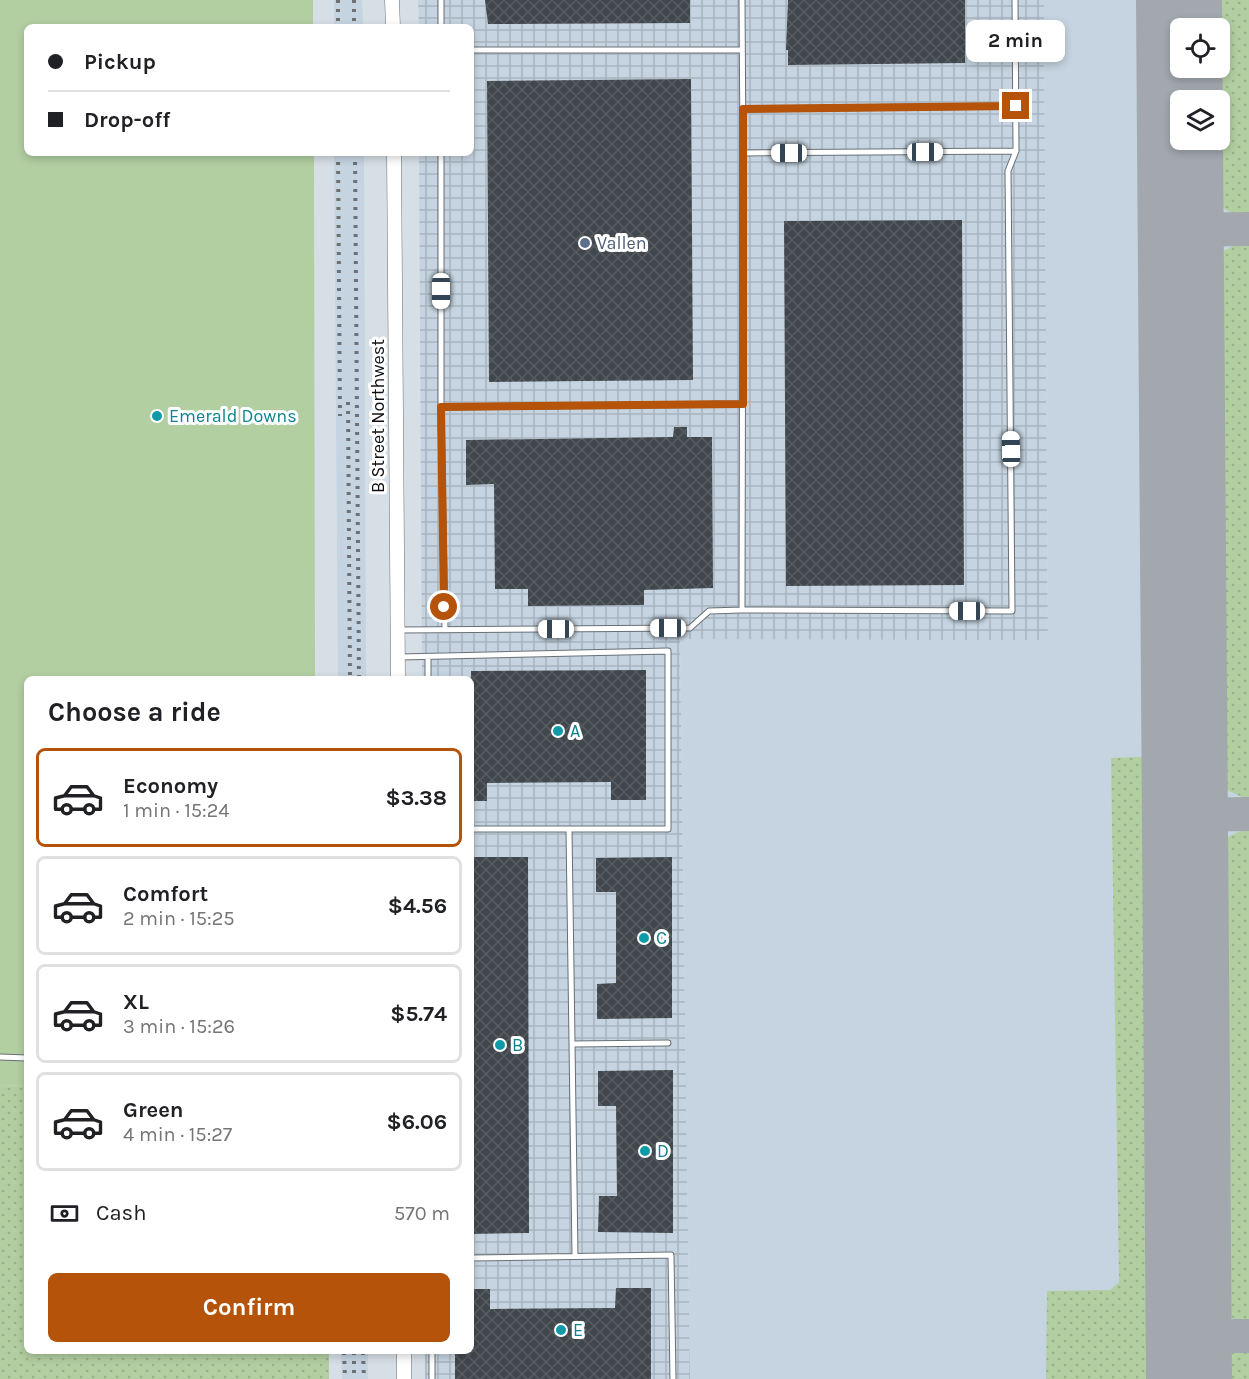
<!DOCTYPE html>
<meta charset="utf-8">
<style>
:root{--surface:#fff;--page:#f2f2f2;--text:#202124;--muted:#757577;--line:#e0e0e0;--accent:#b45309}
body{margin:0;font-family:Karla,sans-serif;background:var(--page);color:var(--text);height:100vh;display:flex;flex-direction:column;font-size:22px;white-space:nowrap}
*{box-sizing:border-box;margin:0}
p{font-size:20px;color:var(--muted)}
.icon{flex:none;width:33px;height:33px;fill:none;stroke:currentColor;stroke-width:2;stroke-linecap:round;stroke-linejoin:round}
.map{position:relative;flex:1;overflow:hidden}
.sheet{position:absolute;left:24px;top:676px;width:450px;height:678px;display:flex;flex-direction:column;background:var(--surface);border-radius:9px;box-shadow:0 3px 9px #0003}
.sheet>*{flex:none}
.guide{position:absolute;left:24px;top:24px;width:450px;height:132px;border-radius:9px;box-shadow:0 3px 9px #0003;display:grid;align-content:center;height:132px;padding:0 24px;background:var(--surface)}
.tools{position:absolute;left:1170px;top:18px;display:grid;gap:12px}
.tools a{display:grid;place-items:center;width:60px;height:60px;border-radius:9px;background:var(--surface);box-shadow:0 3px 9px #0003;font-size:30px}
.end{position:absolute;width:27px;height:27px;margin:-14px;border:8px solid #b45309;background:#fff;box-shadow:0 0 0 3px #fff}
.from{border-radius:50%}
.bubble{position:absolute;height:42px;border-radius:9px;background:var(--surface);box-shadow:0 3px 9px #0003;font-size:20px;font-weight:700;line-height:42px;text-align:center}
.car{position:absolute;width:18px;height:36px;margin:-18px -9px;border-radius:8px;box-shadow:0 0 4px 2px #0007;background:linear-gradient(#fff 24%,#345 0 40%,#fff 0 76%,#345 0 86%,#fff 0)}
.guide b{display:flex;align-items:center;gap:21px;height:57px;font-size:22px}
.guide b+b{border-top:2px solid var(--line)}
.guide i{width:15px;height:15px;background:var(--text)}
ul{padding:0;list-style:none}
li{display:flex;align-items:center;gap:18px;height:99px;margin:0 12px 9px;padding:0 12px;border:3px solid var(--line);border-radius:9px}
li div{flex:1}
li b{display:block;font-size:22px}
li em{font-style:normal;font-weight:700}
li.active{border-color:var(--accent)}
li>.icon{width:54px;height:54px;stroke-width:1.5}
h2{padding:0 24px;font-size:27px;line-height:72px}
.pay{display:flex;align-items:center;gap:15px;height:66px;padding:0 24px;font-size:22px}
.pay p{margin-inline-start:auto}
.action{display:flex;gap:12px;margin-top:auto;padding:12px 24px}
.action a{flex:1;height:69px;border-radius:9px;background:var(--accent);color:#fff;font-size:24px;font-weight:700;line-height:69px;text-align:center}
.map>svg:first-child{display:block}
.industrial{fill:url(#industrial-grid)}
.built{fill:#c5d4e0;fill-rule:evenodd}
.grass{fill:url(#grass-dots)}
.park{fill:#b2cfa1}
.lines{fill:none;stroke-linecap:round;stroke-linejoin:round}
.taxiway{stroke:#a2a8ae;stroke-width:34}
.runway{stroke:#a2a8ae;stroke-width:86}
.building{fill:url(#building-cross-hatch)}
.service-casing{stroke:#687076;stroke-width:7}
.tertiary-casing{stroke:#687076;stroke-width:15}
.service{stroke:#fff;stroke-width:5}
.tertiary{stroke:#fff;stroke-width:14}
.rail{stroke:#6c7176;stroke-width:4;stroke-dasharray:3 6;stroke-linecap:butt}
.route{stroke:#b45309;stroke-width:8}
.service-dot{fill:#5c6f8a;stroke:#fff;stroke-width:2}
.culture-dot{fill:#0f9aa8;stroke:#fff;stroke-width:2}
.labels{text-anchor:middle;stroke-width:6;stroke-linejoin:round;paint-order:stroke}
.service-label{font-size:18px;fill:#4e5e75;stroke:#fff;text-anchor:start}
.culture-label{font-size:18px;fill:#0d838f;stroke:#fff;text-anchor:start}
.street-label{font-size:18px;fill:#0c0e11;stroke:#fff}
</style>
<div class="map">
<svg width="1249" height="1379" viewBox="0 0 1249 1379">
<defs>
<pattern id="industrial-grid" width="8" height="8" patternUnits="userSpaceOnUse" patternTransform="scale(1.5)"><rect width="8" height="8" fill="#c5d4e0"/><path d="M0 4h8M4 0v8" fill="none" stroke="#a8b5bf"/></pattern>
<pattern id="grass-dots" width="8" height="8" patternUnits="userSpaceOnUse" patternTransform="scale(1.5)"><rect width="8" height="8" fill="#b2cfa1"/><path d="M2 2h.1M6 6h.1" fill="none" stroke="#98b18a" stroke-width="1.8" stroke-linecap="round"/></pattern>
<pattern id="building-cross-hatch" width="8" height="8" patternUnits="userSpaceOnUse" patternTransform="scale(1.5)"><rect width="8" height="8" fill="#40474d"/><path d="M0 0l8 8M0 8l8-8" fill="none" stroke="#585d62"/></pattern>
</defs>
<rect width="100%" height="100%" fill="#d7dfe6"/>
<!-- industrial -->
<path class="industrial" d="M418,0h626l4,641 -368,-1 10,739h-265v-27h46v-672l-49,-1 -3,-526h52v-126h-52z"/>
<!-- built -->
<path class="built" d="M334,0h28l1,27h-29z
M1044,0h205v1379h-559l-10,-740 368,1zM1180,28h40v40h-40zM1180,100h40v40h-40z
M334,153h30l2,526h-28z
M341,1352h27v27h-26z"/>
<!-- grass -->
<path class="grass" d="M1204,0h45v217c-47,-6 -42,-40 -43,-77h14v-40h-15l-1,-32h16v-40h-16z
M1249,242v558l-27,-12 -12,-18 -2,-489 9,-27 21,-10z
M1164,756l4,72 -2,551h-120l1,-88 63,-1 9,-8 -8,-524z
M1249,829v496l-24,-10 -11,-21 -3,-423c8,-26 10,-35 38,-42z
M0,1085l27,1v266h302v27h-329z
M1249,1346v33h-33c2,-20 12,-31 33,-33z"/>
<!-- park -->
<path class="park" d="M0,0h313v27h-286v126h287l1,526 -288,1v406l-27,-1z"/>
<g class="lines">
<!-- taxiway -->
<path class="taxiway" d="M1181,230l68,-1
M1185,815l64,-1
M1189,1336h60"/>
<!-- runway -->
<path class="runway" d="M1179,0l10,1379"/>
</g>
<!-- building -->
<path class="building" d="M485,0h205v23l-202,1z
M788,0h177v63l-177,2v-15h-2z
M691,79l2,301 -204,2 -2,-301z
M962,220l2,365 -178,1 -2,-365z
M674,427h13v10h25l1,151 -69,2v15l-116,1v-17h-33l-1,-105 -28,1v-45l207,-3z
M646,670v130h-35v-18l-124,1v18h-16v-130z
M471,857h57l1,376 -58,1z
M672,857v161l-75,1v-35l19,-1v-91h-20v-34z
M673,1070v163l-75,-1 1,-36h18l-1,-90h-18v-35z
M616,1288h35v91h-196v-27h16v-63h19v20l125,-1z"/>
<g class="lines">
<!-- service casing -->
<g class="service-casing">
<path id="service" d="M441,0v27
M742,0l1,153 273,-2 -1,-151
M471,50h271
M743,109l273,-3
M743,153l-1,457 270,1 -4,-440 8,-20
M441,407v-254
M400,630l290,-2 19,-17 33,-1
M445,630l-4,-223 302,-3
M400,657l268,-6v178h-99l6,427
M428,657v23
M471,829h98
M572,1044l96,-1
M0,1057l27,1
M471,1258l200,-3 2,124
M432,1352v27"/>
</g>
<!-- tertiary casing -->
<g class="tertiary-casing">
<path id="tertiary" d="M392,0l1,27
M394,153l4,527
M404,1352v27"/>
</g>
<!-- service -->
<use href="#service" class="service"/>
<!-- tertiary -->
<use href="#tertiary" class="tertiary"/>
<!-- rail -->
<path class="rail" d="M338,0v27
M354,0v27
M338,153l2,263
M355,153l4,527
M348,402l2,278
M344,1352l1,27
M354,1352v27
M363,1352l1,27"/>
</g>
<g class="lines">
<!-- route -->
<path class="route" d="M444,607l-3,-200 302,-3v-295l273,-3"/>
</g>
<!-- markers -->
<circle class="service-dot" cx="585" cy="243" r="6"/>
<g class="culture-dot">
<circle cx="157" cy="416" r="6"/>
<circle cx="558" cy="731" r="6"/>
<circle cx="644" cy="938" r="6"/>
<circle cx="500" cy="1045" r="6"/>
<circle cx="645" cy="1151" r="6"/>
<circle cx="561" cy="1330" r="6"/>
</g>
<g class="labels">
<!-- service labels -->
<g class="service-label">
<text x="597" y="249">Vallen</text>
</g>
<!-- culture labels -->
<g class="culture-label">
<text x="169" y="422">Emerald Downs</text>
<text x="570" y="737">A</text>
<text x="656" y="944">C</text>
<text x="512" y="1051">B</text>
<text x="657" y="1157">D</text>
<text x="573" y="1336">E</text>
</g>
<!-- street labels -->
<g class="street-label">
<text transform="translate(378 416) rotate(-90)" y="6">B Street Northwest</text>
</g>
</g>
</svg>
<div class="tools">
<a><svg class="icon" aria-label="locate" viewBox="0 0 24 24"><circle cx="12" cy="12" r="6"/><path d="M12 2v4M12 18v4M2 12h4M18 12h4"/></svg></a>
<a><svg class="icon" aria-label="layers" viewBox="0 0 24 24"><path d="M12 4l9 5-9 5-9-5zM3 14l9 5 9-5"/></svg></a>
</div>
<i class="end from" style="left:444px;top:607px"></i>
<i class="end" style="left:1016px;top:106px"></i>
<div class="bubble" style="left:966px;top:20px;width:99px">2 min</div>
<i class="car" style="left:925px;top:152px;rotate:90deg"></i>
<i class="car" style="left:789px;top:153px;rotate:270deg"></i>
<i class="car" style="left:441px;top:291px;rotate:180deg"></i>
<i class="car" style="left:1011px;top:449px;rotate:359deg"></i>
<i class="car" style="left:967px;top:611px;rotate:270deg"></i>
<i class="car" style="left:668px;top:628px;rotate:270deg"></i>
<i class="car" style="left:556px;top:629px;rotate:270deg"></i>
<div class="guide">
<b><i class="from"></i>Pickup</b>
<b><i></i>Drop-off</b>
</div>
<section class="sheet">
<h2>Choose a ride</h2>
<ul>
<li class="active"><svg class="icon" aria-label="car" viewBox="0 0 24 24"><path d="M5 17H2v-5l4-1 3-4h7l3 4 3 1v5h-3M9 17h6M6 11h13"/><circle cx="7" cy="17" r="2"/><circle cx="17" cy="17" r="2"/></svg><div><b>Economy</b><p>1 min · 15:24</p></div><em>$3.38</em></li>
<li><svg class="icon" aria-label="car" viewBox="0 0 24 24"><path d="M5 17H2v-5l4-1 3-4h7l3 4 3 1v5h-3M9 17h6M6 11h13"/><circle cx="7" cy="17" r="2"/><circle cx="17" cy="17" r="2"/></svg><div><b>Comfort</b><p>2 min · 15:25</p></div><em>$4.56</em></li>
<li><svg class="icon" aria-label="car" viewBox="0 0 24 24"><path d="M5 17H2v-5l4-1 3-4h7l3 4 3 1v5h-3M9 17h6M6 11h13"/><circle cx="7" cy="17" r="2"/><circle cx="17" cy="17" r="2"/></svg><div><b>XL</b><p>3 min · 15:26</p></div><em>$5.74</em></li>
<li><svg class="icon" aria-label="car" viewBox="0 0 24 24"><path d="M5 17H2v-5l4-1 3-4h7l3 4 3 1v5h-3M9 17h6M6 11h13"/><circle cx="7" cy="17" r="2"/><circle cx="17" cy="17" r="2"/></svg><div><b>Green</b><p>4 min · 15:27</p></div><em>$6.06</em></li>
</ul>
<div class="pay"><svg class="icon" aria-label="cash" viewBox="0 0 24 24"><path d="M3 7h18v10H3z"/><circle cx="12" cy="12" r="2"/></svg>Cash<p>570 m</p></div>
<div class="action"><a>Confirm</a></div>
</section>
</div>
